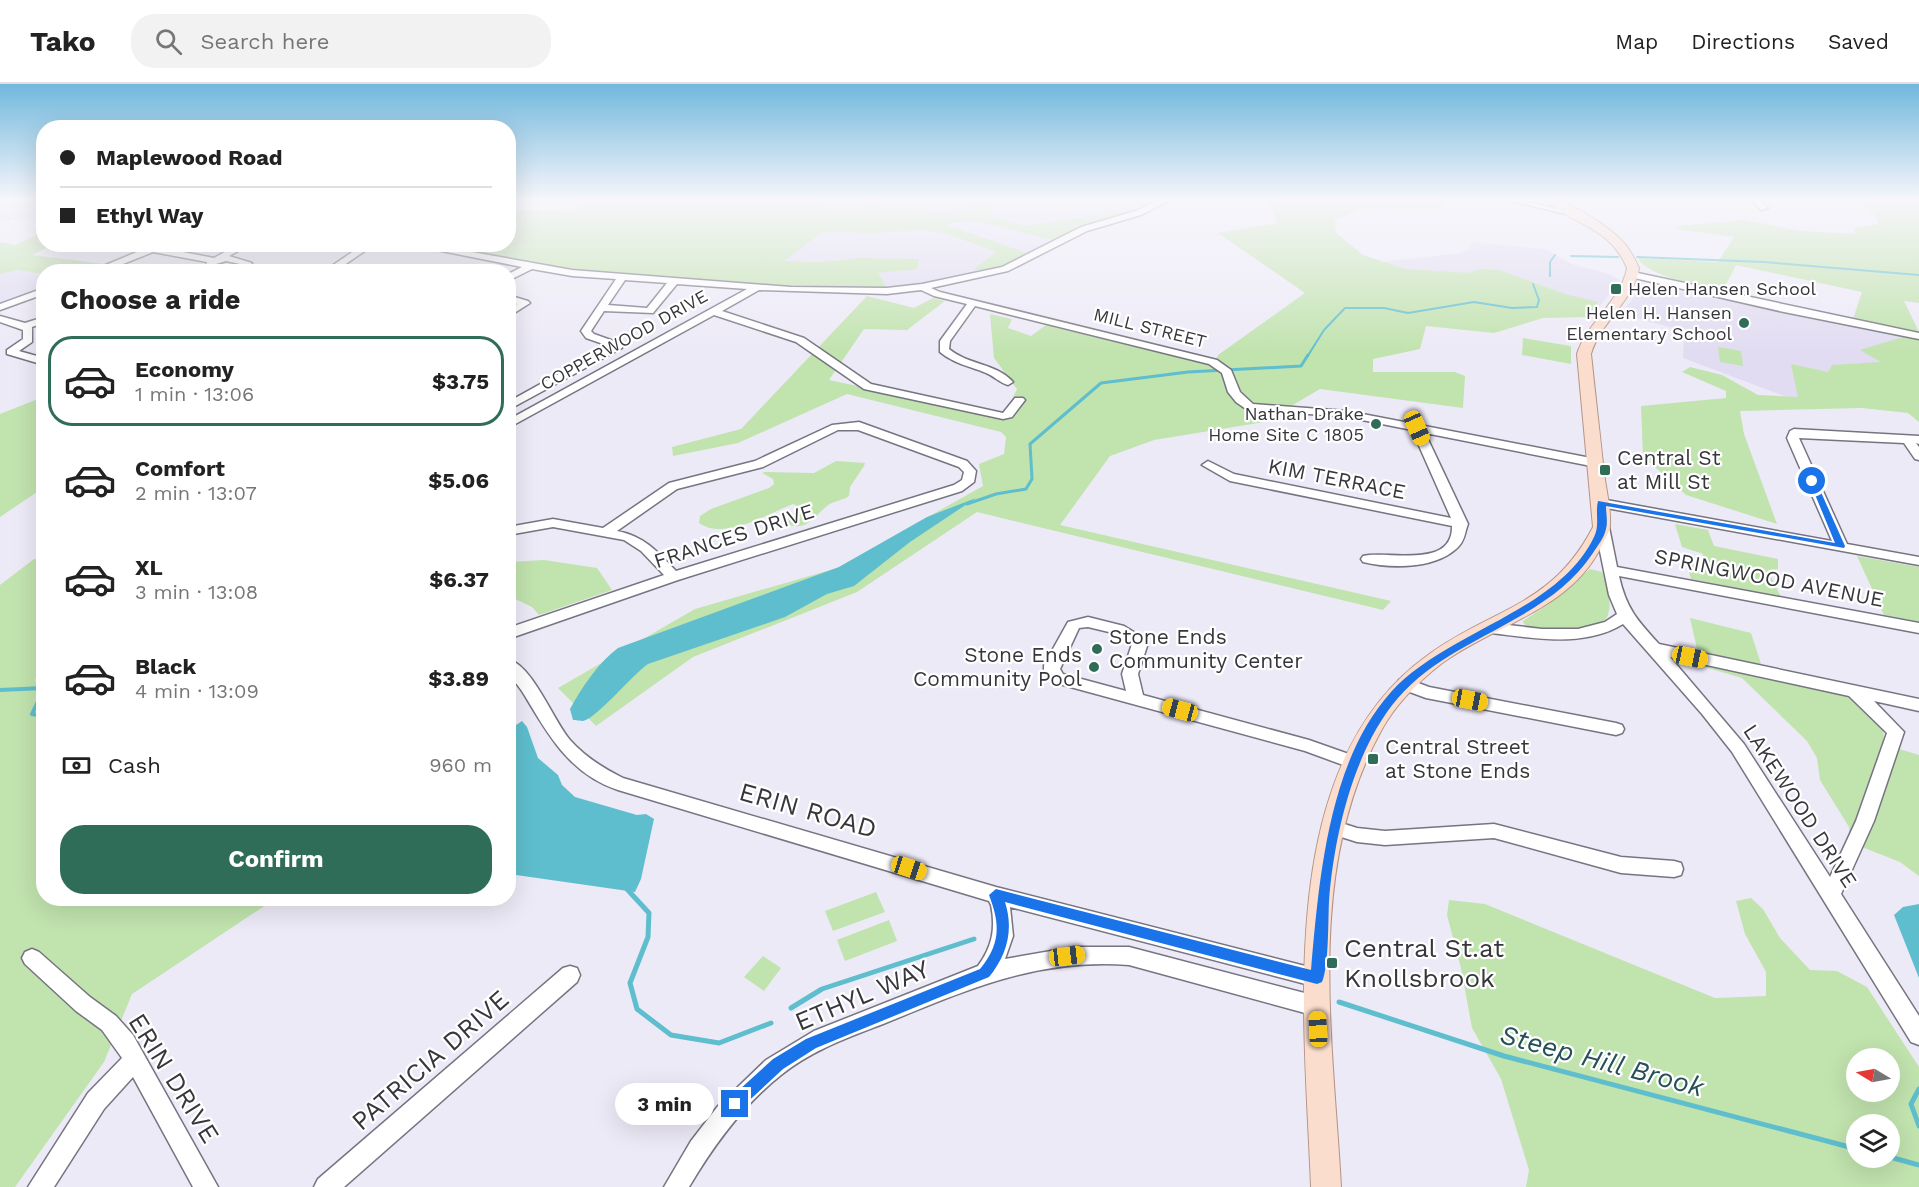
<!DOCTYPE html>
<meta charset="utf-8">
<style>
:root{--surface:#fff;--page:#f2f2f2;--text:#222;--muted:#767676;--line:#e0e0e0;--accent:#2f6d59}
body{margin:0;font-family:"Work Sans",sans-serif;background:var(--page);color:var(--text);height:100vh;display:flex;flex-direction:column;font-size:22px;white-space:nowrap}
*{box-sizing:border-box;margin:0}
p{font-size:20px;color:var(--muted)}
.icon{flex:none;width:33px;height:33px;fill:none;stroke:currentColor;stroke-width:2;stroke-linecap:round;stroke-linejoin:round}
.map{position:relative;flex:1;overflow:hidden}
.side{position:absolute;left:36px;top:180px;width:480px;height:642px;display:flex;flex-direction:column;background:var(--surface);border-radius:24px;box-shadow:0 6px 24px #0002}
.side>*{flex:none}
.banner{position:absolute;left:36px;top:36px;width:480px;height:132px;border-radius:24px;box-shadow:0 6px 24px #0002;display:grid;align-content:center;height:132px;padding:0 24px;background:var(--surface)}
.needle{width:39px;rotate:280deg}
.controls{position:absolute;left:1846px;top:964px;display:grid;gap:12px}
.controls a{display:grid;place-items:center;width:54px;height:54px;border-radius:50%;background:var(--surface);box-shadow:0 6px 24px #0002;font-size:30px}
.end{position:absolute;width:27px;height:27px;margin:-14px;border:8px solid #1a73e8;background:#fff;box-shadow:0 0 0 3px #fff}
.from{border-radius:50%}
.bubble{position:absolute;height:42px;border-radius:21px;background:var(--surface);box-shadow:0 6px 24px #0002;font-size:20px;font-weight:700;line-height:42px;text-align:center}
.car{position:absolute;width:18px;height:36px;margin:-18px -9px;border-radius:8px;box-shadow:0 0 4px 2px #0007;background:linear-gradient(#f5c518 24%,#345 0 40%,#f5c518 0 76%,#345 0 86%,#f5c518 0)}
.banner b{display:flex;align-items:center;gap:21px;height:57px;font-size:22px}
.banner b+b{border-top:2px solid var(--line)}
.banner i{width:15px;height:15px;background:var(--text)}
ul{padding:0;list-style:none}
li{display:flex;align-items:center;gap:18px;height:90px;margin:0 12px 9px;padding:0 12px;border:3px solid transparent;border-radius:24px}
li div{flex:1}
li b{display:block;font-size:22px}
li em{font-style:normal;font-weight:700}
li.on{border-color:var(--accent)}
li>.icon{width:54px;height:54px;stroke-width:1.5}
h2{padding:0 24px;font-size:27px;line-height:72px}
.pay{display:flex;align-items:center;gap:15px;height:66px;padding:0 24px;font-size:22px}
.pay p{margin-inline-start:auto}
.action{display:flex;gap:12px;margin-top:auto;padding:12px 24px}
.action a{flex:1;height:69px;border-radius:24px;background:var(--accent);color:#fff;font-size:24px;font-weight:700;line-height:69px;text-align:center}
header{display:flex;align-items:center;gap:36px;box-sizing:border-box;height:84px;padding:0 30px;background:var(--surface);border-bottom:2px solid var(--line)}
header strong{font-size:28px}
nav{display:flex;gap:33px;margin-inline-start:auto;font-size:21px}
.search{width:420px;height:54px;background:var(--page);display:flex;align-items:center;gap:15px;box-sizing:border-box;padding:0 21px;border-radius:24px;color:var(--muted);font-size:22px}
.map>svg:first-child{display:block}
.built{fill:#e1dcf1}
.green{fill:#c1e3ae;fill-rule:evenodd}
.water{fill:#5ebecd}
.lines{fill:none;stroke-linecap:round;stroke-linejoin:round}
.stream-far3{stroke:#5ebecd;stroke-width:2}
.stream-far2{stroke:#5ebecd;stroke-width:3}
.stream-far1{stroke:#5ebecd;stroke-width:4}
.stream{stroke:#5ebecd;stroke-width:5}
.minor-casing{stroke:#767480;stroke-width:3}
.major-casing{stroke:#b59486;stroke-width:2}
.minor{fill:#fff;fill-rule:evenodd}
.major{fill:#fbddce;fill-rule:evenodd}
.route{fill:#1a73e8}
.poi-dot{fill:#2f6d59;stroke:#fff;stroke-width:2}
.labels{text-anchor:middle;stroke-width:4.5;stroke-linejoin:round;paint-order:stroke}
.far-poi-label{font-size:18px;fill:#37363b;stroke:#fff;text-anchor:end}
.far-street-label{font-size:18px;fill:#37363b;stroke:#fff}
.poi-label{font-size:21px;fill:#37363b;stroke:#fff;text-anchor:start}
.street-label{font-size:21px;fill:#37363b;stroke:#fff}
.near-street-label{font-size:26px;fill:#37363b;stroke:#fff}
.near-poi-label{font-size:26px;fill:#37363b;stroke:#fff;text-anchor:start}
.near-water-label{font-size:27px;font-style:italic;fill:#255057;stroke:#fff}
</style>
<header>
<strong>Tako</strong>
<div class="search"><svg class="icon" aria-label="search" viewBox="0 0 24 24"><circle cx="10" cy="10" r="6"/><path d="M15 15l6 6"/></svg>Search here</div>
<nav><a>Map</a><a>Directions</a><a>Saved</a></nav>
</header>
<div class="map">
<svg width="1919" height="1103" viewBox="0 0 1919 1103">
<rect width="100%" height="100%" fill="#edeaf7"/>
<!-- built -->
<path class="built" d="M0,115h43v18l-42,4z
M811,115h342l-30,15 -4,-3 -94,15 -32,-10 -8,-14 -40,11 -75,-9 -22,9 -41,-11z
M959,138h22l71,18 -23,14 -83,-28z
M920,146l27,4 50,19 -22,17h20l-61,12 -47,6 -10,-15 39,-4 -59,-11 -33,4 -41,-1 40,-29 50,1z
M1473,158l72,7 27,15 37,10 11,6 -29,38 -227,-54 97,-11 8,-4z
M17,186l26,4v13l-43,16v-29z
M1657,203l262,53v66l-132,-9 -104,-39 1,-27 -63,-17 17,-23z"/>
<!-- green -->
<path class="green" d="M596,115h214l-2,3 40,10 21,-8 76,9 40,-11 8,14 32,10 95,-15 3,3 -43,13 -28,13 -71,-18h-22l-12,3 82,29c-18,12 -34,16 -56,16l23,-18 -49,-18 -27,-4 -47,3 -50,-1 -39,29 40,1 33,-4 62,1 -2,10 -39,4 9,15 -64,5 -249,-24 -137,-17 12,-7 59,-1 1,-34 64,1z
M1240,115h204v10l-79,-1 -30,12 1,13 27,22 42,14 64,4 10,-4 20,1 66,24 33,8 -10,15 -45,1 -49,15 -68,-7 -6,23 -47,10v13h82l10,4 -2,32 -143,-19 -56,33 -110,18 -44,16 -50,69 331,76 -8,9 -406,-98 -120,80 -164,65 -97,69 -38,-38 137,-79 142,-41 146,-82 -4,-22 25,-10 2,-17 -5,-5 -154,-38 -109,49 -65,13 -1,-9 69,-18 126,-133 47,12 19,-10 12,3 -38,29 -43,-1 -35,51 175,37 13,-28 -23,-31 -4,-44 22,5 -4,9 23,8 15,-11 168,41 4,-11 87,-62 -87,-60 59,-10 -9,-22z
M1849,115h70v104l-15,-2 15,31 -66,-13 9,-27 -126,-27 -13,25 -4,1c-19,-5 -72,-15 -81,-33l80,4 16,-25 -59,-8 4,-3 66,-6 56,11 54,3 -1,-6 24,-4c-2,-14 -17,-19 -29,-25z
M43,148l1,12 9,1 -21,10 73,9 -20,7 -41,1 -1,2 -26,-4 -17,4v-32l15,3z
M1903,253l16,3v82l-11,-9 -46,-5 -122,3 4,23 33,90 -91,-29 -43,-39 -2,-50 85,-8v-7l-44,-19 8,-5 32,8 36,20 40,2 -7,-33 37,8 4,-7 49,-3 -21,-12z
M1523,254l48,8v18l-49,-9z
M1718,263l23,4 2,15 -23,-4z
M43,313v91l-43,29v-103z
M836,377l29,2 -1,3 -14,21 -1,9c-7,5 -16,5 -22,10 -14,11 -20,26 -40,18v-4l13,-13 -7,-3c-26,10 -68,37 -94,19l1,-7 11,-7 58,-21 5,-4 -1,-5 -11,-6 3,-1 49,1z
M1675,440l33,6 6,16 64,13v10l-10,2 13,26 -90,-18 -5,-21 17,-1v-3l-21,-7z
M1857,472l62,11v55l-35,-7z
M34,475l10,1 -1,114 -8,5 3,10 6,5v204l231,1 -143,95 -28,68 -89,125h-15v-602z
M544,476l53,8 15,22 -73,25 -7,-8 -23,-11v-34z
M1590,485l12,3c7,12 12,39 2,50 -16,10 -65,12 -80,2l-1,-3 26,-17z
M1690,534l61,15 14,43 82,19 37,32 -1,17 36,11v121l-19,-14 -51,-20v-15l-29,-47 -3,-22 -10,-17 -65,-63 -41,-12z
M876,808l9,20 -52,19 -8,-20z
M1751,814l12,11 17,29 30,32 27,1 30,16 52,80v120h-393l3,-17 -28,-91 -29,-51 -11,-60 -14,-53 2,-15 36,4 230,94 51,-2v-24l-21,-38 -9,-33zM1857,975h33v33h-33zM1857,1041h33v33h-33z
M889,836l8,21 -52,20 -8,-21z
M763,872l18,12 -17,23 -20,-14z"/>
<!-- water -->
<path class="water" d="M976,414l-66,44 -56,44 -27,8 -42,23 -137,47c-17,12 -51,54 -65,57 -2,0 -8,-1 -10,-1l-3,-11c12,-22 28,-46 48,-61l221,-81 88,-50z
M522,637l5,6 11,31 20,17 4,10 13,12 62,18 9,-1 8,5 -13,60 -6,13 -126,-18v-144z
M1919,820v74l-25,-63 9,-8z"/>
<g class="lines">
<!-- stream-far3 -->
<path class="stream-far3" d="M1571,172l47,1
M1637,173l127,5 155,13
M1550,192v-14l5,-7
M1307,273l17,-27 21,-22h39l24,5 66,-11 38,6 25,-1 2,-7 -6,-16"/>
<!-- stream-far2 -->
<path class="stream-far2" d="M967,420l29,-10 30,-5 6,-10 -2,-35 71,-61 87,-11 113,-6 7,-11"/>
<!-- stream-far1 -->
<path class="stream-far1" d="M44,605l-12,25 12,2
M0,606l44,-2"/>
<!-- stream -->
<path class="stream" d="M626,804l23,25 -1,24 -18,46 7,26 34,26 48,8 52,-20
M1339,918l165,54 353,93
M791,924l31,-19 152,-50
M1919,1005l-8,15 8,22
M1890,1073l29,8"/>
<!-- minor casing -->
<g class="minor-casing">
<path id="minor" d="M1162,115h10l-31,16 -54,16 -79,40 -77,17 9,4 277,68 14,10 9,22 13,12 94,7 249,48 6,4 -6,4 -171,-34 43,91c-3,7 -3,16 -9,22 -21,23 -67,23 -96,16l-2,-3 2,-3c23,-6 90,14 89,-30l-222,-45 -28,-16 6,-4 26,13 217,44 -39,-88 -65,-13 -101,-8 -10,-7 -8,-10 -6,-19 -13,-9 -234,-58 -25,35 -1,8c19,16 47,14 64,33l-5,3c-8,-2 -14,-9 -22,-12 -16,-7 -32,-9 -46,-21v-11l27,-37 -33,-8 -13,-6 -34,4 -128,-4 -37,21 82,27 67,46 132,29 12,-15h8l2,2 -13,17 -9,2 -139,-30 -68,-47 -82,-27 -206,113v-8l239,-131 -70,-5 -24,29 -49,-2 -13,20 3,3 28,10v4l-114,62v-8l101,-56 -23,-8 -5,-7 35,-52 -44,-3 -40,-7 -24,12v-7l14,-7 -116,-23h22l144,26 219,17 96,1 35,-4 80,-17 79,-40 54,-16zM625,196l42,3 -20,25 -39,-3z
M1503,115h14l61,15 -4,2z
M1751,115h8l9,9 -7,2z
M156,160h7l-1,4 52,10 25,-14h12l-22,12 23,7c-13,13 -30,8 -46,4l1,-5 -54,-10 -50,20h-14zM226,177l14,3 -11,2 -13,-2z
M364,160h11l-41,28h-11z
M1633,188l286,61v6l-135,-27 -154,-35v-4z
M44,204v6l-44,16v-6z
M508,211l20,6 2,2 -22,14v-8l9,-5 -9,-3z
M0,232l25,7 19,-6v6l-12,4v15l-13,9 25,7v7l-37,-11v-4l16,-11v-9l-23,-8z
M859,338l108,39 9,10 -2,11 -12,9 -284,89 -170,59v-11l156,-53 -23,-24 -17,-11 -71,-13 -45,8v-8l45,-8 50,9 66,-45 86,-22 77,-36zM838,346h20l101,37 5,5 -2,8 -8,5 -278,86c-18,-19 -32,-35 -59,-40l60,-42 86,-22z
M1794,345l125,7v8l-3,-1 3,4v13l-4,-1 -11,-16 -105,-5 48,106 72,13v8l-318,-58 -6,-4 6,-4 231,42 -45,-103 3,-7z
M1602,439l7,4 8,40 302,56v10l-300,-57c7,32 18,44 40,68l260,55v12l-45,-10 30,31 -30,89 -33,73 78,122v29l-8,-3 -179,-290 -30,-38 -79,-90c-39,24 -89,14 -132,9l-7,-5 7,-5 51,6h36l27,-7 12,-8 -8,-19 -14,-68zM1670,573l179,39 38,37 -31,88 -26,56 -86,-133z
M1088,533l36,9 21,13 3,4 -10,31 5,21 166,45 51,18 3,5 -3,5 -6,1 -49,-18 -253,-69 -8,-12v-5l24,-43zM1088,543l25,6 19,11 -10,30 4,17 -63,-17 -3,-5 19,-41z
M508,575c25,7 45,61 62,81 15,17 33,28 53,38l373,109 321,82 7,2 3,7 -3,7 -7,2 -307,-80 3,29 -8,23 69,-12h55l187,49 7,3 3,7 -3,7 -7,3 -187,-51c-93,-7 -162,25 -246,59 -36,14 -71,26 -102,51 -38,30 -67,70 -92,112h-25l27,-46 27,-35 48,-46 48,-29 164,-65c14,-19 18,-37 13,-61l-2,-4 -371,-111c-48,-16 -69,-54 -93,-94 -10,-17 -17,-17 -17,-37z
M1405,594l24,9 187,36 6,2 2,4 -2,4 -6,2 -190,-37 -27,-10 -2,-4 2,-4z
M1335,737l22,7 28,3 109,-7 127,33 53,4 7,2 2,6 -2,6 -7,2 -53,-4 -127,-35 -109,7 -28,-3 -28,-9 -3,-5 3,-5z
M32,865l7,3 51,45 26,19 17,19 85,152h-25l-60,-110 -29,32 -50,78h-26l60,-94 34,-35 -20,-28 -26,-19 -51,-47 -3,-6 3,-6z
M570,882l7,2 3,7 -3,7 -233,205h-30l4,-8 245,-211z"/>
</g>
<!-- major casing -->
<g class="major-casing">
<path id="major" d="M1546,115c20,-1 64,28 78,44 7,8 11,16 15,25 -5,33 -39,54 -48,86 4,40 9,79 13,119 2,16 7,35 6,52 0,7 -6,15 -9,22 -31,63 -107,78 -160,117 -23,18 -46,41 -60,67 -76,139 -48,306 -40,456h-30c-6,-166 -39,-421 117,-532 64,-47 124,-48 165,-128l-16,-173c10,-32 44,-53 50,-86 -18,-43 -54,-41 -81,-69z"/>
</g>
<!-- minor -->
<use href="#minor" class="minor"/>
<!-- major -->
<use href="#major" class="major"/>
</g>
<!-- sky -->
<linearGradient id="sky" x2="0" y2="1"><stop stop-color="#71b8dd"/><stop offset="0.43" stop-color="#f7f6fb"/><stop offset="1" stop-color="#f7f6fb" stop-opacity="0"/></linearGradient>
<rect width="1919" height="269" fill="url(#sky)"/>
<!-- route -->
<path class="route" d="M1809,396l7,1 29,65 -1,2 -238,-42c0,7 2,16 0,23 -2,9 -8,16 -13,24 -46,70 -141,82 -195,145 -44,51 -64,137 -69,203 -1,20 0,65 -7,81l-5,2 -312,-82c9,28 2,53 -16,75l-173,71 -33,21 -43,40 -5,2 -6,-2 -2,-5 2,-5 44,-40 33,-20 174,-70c21,-26 20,-45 9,-74l7,-6 315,81c8,-90 17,-208 80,-278 56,-61 167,-80 203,-155 6,-12 1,-24 4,-36l237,42z"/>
<!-- markers -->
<g class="poi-dot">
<rect x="1610" y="199" width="12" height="12" rx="3"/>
<circle cx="1744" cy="239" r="6"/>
<circle cx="1376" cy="340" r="6"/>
<rect x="1599" y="380" width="12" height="12" rx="3"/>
<circle cx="1097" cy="565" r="6"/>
<circle cx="1094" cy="583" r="6"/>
<rect x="1367" y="669" width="12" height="12" rx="3"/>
<rect x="1326" y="873" width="12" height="12" rx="3"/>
</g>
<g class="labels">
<!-- far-poi labels -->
<g class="far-poi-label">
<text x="1628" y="211" text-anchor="start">Helen Hansen School</text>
<text x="1732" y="235">Helen H. Hansen<tspan x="1732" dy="21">Elementary School</tspan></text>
<text x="1364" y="336">Nathan Drake<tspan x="1364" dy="21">Home Site C 1805</tspan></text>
</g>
<!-- far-street labels -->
<g class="far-street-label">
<text transform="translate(1150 244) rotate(14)" y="6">MILL STREET</text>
<text transform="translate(624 256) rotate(-29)" y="6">COPPERWOOD DRIVE</text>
</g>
<!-- poi labels -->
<g class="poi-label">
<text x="1617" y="381">Central St<tspan x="1617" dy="24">at Mill St</tspan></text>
<text x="1109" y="560">Stone Ends<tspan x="1109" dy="24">Community Center</tspan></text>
<text x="1082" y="578" text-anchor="end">Stone Ends<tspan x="1082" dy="24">Community Pool</tspan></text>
<text x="1385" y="670">Central Street<tspan x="1385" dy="24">at Stone Ends</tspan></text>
</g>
<!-- street labels -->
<g class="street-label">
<text transform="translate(1337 395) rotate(11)" y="7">KIM TERRACE</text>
<text transform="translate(734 452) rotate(-18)" y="7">FRANCES DRIVE</text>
<text transform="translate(1769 494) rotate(11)" y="7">SPRINGWOOD AVENUE</text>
<text transform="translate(1800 722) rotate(57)" y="7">LAKEWOOD DRIVE</text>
</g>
<!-- near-street labels -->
<g class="near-street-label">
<text transform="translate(808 726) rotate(16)" y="9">ERIN ROAD</text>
<text transform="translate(862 911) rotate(-23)" y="9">ETHYL WAY</text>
<text transform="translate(430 976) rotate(-41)" y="9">PATRICIA DRIVE</text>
<text transform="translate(174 994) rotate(58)" y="9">ERIN DRIVE</text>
</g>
<!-- near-poi labels -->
<g class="near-poi-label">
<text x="1344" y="873">Central St.at<tspan x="1344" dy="30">Knollsbrook</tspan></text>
</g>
<!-- near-water labels -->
<g class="near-water-label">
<text transform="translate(1602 977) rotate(15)" y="9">Steep Hill Brook</text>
</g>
</g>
</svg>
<div class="controls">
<a><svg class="needle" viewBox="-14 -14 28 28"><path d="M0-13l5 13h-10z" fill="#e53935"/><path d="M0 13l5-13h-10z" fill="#767676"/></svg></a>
<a><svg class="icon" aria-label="layers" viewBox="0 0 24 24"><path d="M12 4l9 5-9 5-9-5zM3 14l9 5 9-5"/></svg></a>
</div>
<i class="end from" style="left:1812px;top:397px"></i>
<i class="end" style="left:735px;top:1020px"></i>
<div class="bubble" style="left:615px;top:999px;width:99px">3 min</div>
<i class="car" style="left:1417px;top:344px;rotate:156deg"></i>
<i class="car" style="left:1690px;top:573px;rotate:102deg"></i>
<i class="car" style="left:1470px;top:616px;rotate:101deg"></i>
<i class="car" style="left:1180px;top:626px;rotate:285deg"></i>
<i class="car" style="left:909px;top:784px;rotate:108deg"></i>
<i class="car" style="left:1067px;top:872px;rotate:83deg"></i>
<i class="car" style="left:1318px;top:945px;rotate:357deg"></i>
<div class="banner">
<b><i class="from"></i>Maplewood Road</b>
<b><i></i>Ethyl Way</b>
</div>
<section class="side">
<h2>Choose a ride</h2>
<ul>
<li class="on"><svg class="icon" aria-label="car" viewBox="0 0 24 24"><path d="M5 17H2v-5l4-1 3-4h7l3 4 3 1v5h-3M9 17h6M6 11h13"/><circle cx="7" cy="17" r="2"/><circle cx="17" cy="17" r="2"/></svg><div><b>Economy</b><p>1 min · 13:06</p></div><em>$3.75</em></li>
<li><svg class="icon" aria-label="car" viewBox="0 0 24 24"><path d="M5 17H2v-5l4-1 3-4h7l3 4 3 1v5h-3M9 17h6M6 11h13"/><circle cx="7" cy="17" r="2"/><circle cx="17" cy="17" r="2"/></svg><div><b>Comfort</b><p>2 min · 13:07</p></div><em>$5.06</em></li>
<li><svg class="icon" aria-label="car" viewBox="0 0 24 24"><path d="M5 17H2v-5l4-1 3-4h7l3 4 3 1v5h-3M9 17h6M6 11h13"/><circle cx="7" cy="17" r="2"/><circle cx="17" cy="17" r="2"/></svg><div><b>XL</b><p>3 min · 13:08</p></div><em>$6.37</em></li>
<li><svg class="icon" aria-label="car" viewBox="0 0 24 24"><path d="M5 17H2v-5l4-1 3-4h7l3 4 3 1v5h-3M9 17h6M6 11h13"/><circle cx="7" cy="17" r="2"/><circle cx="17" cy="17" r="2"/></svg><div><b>Black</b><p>4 min · 13:09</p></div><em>$3.89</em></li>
</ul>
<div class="pay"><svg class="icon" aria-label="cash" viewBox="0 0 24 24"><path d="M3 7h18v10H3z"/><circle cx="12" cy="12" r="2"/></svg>Cash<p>960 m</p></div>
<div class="action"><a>Confirm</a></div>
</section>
</div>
